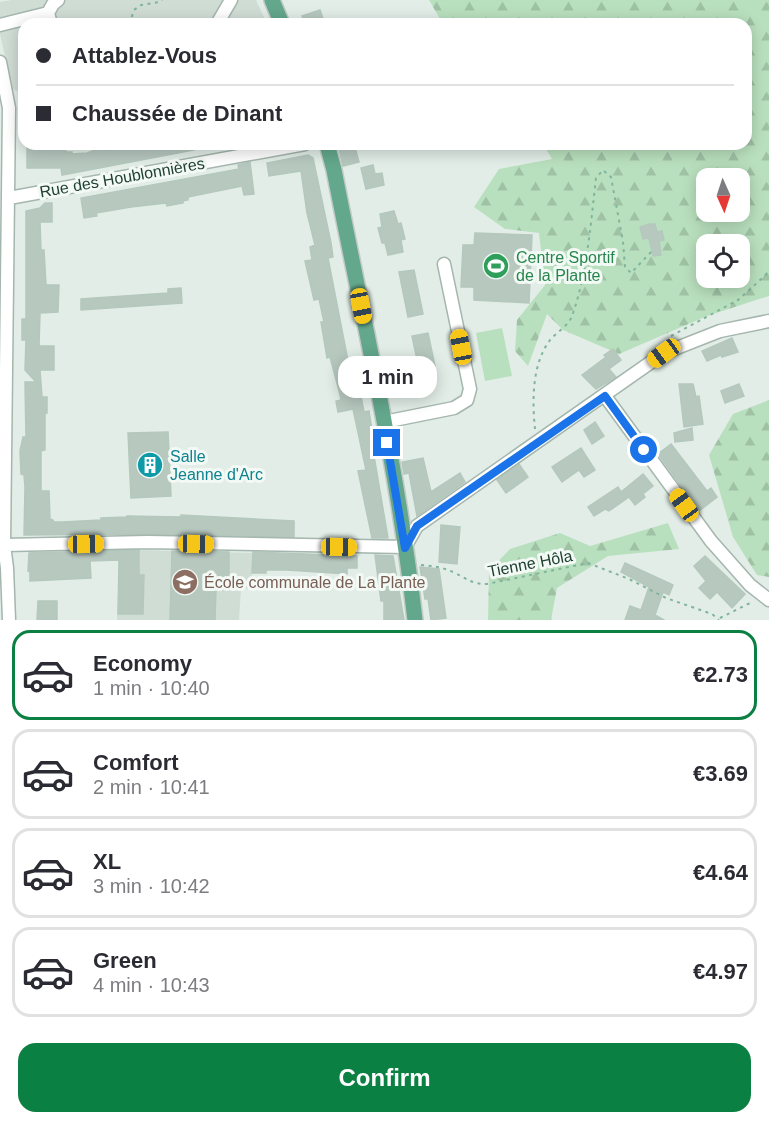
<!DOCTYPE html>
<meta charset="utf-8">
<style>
:root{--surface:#fff;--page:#f2f2f3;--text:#2b2b33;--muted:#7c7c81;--line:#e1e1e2;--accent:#0b8043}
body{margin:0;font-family:Helvetica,sans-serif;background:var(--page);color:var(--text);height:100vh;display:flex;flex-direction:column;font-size:22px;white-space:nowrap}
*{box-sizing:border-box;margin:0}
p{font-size:20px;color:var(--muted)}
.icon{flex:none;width:33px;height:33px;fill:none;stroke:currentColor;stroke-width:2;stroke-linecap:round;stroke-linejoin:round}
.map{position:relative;height:620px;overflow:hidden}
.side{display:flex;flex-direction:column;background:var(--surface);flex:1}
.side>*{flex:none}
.hud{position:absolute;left:18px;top:18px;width:734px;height:132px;border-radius:18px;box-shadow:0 3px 15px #0003;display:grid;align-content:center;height:132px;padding:0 18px;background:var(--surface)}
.needle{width:39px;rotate:177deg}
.tools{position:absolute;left:696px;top:168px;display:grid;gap:12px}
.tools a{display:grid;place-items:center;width:54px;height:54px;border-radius:12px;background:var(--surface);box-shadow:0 3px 15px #0003;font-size:30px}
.end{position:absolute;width:27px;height:27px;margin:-14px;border:8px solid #1a73e8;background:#fff;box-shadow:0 0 0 3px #fff}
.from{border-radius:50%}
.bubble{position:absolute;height:42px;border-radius:18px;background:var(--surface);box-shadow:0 3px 15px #0003;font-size:20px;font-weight:600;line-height:42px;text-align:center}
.car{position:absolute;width:18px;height:36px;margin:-18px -9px;border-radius:8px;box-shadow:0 0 4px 2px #0007;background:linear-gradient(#f5c518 24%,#345 0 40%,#f5c518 0 76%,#345 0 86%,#f5c518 0)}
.hud b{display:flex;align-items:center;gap:21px;height:57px;font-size:22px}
.hud b+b{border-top:2px solid var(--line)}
.hud i{width:15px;height:15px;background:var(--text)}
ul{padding:10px 0 0;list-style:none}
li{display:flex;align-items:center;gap:18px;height:90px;margin:0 12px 9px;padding:0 6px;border:3px solid var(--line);border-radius:18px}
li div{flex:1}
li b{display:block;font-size:22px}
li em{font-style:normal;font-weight:600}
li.selected{border-color:var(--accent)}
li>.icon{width:54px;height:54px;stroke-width:1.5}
.action{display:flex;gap:12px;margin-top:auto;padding:12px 18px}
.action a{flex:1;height:69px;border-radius:18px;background:var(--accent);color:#fff;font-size:24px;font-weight:600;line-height:69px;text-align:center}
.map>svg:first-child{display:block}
.built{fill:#d0ddd5}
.forest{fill:url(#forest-firs);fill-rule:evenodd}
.pitch{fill:#b9e0be}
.building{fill:#b7c8bf;stroke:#b4c8bd;stroke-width:1.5}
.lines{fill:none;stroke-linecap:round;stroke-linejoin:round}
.minor-casing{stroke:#a4b6ad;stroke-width:15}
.major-casing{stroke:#c1cac6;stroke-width:18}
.path{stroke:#80b49c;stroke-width:2;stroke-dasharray:3 4.5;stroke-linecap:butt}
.minor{stroke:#fff;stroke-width:12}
.major{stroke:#63a78c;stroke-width:15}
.route{stroke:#1a73e8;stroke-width:8}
.labels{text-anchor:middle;stroke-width:6;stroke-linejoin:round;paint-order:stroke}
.street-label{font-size:16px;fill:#204033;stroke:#f3f9f5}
.leisure-label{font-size:16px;fill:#27864d;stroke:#f3f9f5;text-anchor:start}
.culture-label{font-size:16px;fill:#0d838f;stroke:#f3f9f5;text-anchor:start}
.education-label{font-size:16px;fill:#785e54;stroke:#f3f9f5;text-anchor:start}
</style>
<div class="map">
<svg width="769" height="620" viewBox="0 0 769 620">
<defs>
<pattern id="forest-firs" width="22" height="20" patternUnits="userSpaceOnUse" patternTransform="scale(1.5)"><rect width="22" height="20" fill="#b9e0be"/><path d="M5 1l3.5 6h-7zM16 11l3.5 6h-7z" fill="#9fc1a4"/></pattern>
</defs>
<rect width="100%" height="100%" fill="#e2ede7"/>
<!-- built -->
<path class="built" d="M11,0h245l11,24h-243v70l-12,-5 -12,-55v-32z
M139,550l114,3 -2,36h-10l-2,31h-122l2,-60 20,1z"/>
<!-- forest -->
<path class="forest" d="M429,0h340v296l-62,20 -88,38 -56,-24 -16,-16 -19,52 -13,-15 2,-31 28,-35 -6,-52 -34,-4 -31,-22 25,-38 53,-10 -9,-15h203v-120h-303zM706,178h34v34h-34zM706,244h34v34h-34z
M769,400v177l-12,-2 -24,-38 -24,-82 24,-41z
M668,523l11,26 -71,7 -51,32 -6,32h-63l1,-49 21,-22 50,-16 30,13z"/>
<!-- pitch -->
<path class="pitch" d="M502,328l10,48 -27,5 -9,-48z"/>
<!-- building -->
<path class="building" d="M320,10l5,14h-20l-3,-8z
M27,144h38l1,8h6v2l15,-1 21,-8v5l30,-6h55l1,6 -132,25 -1,-7h-34z
M338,144h16l5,18 -16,4z
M308,155l5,3 18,85 2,14 -5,1 27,139 6,-1 3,16 5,-1 2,13 6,32h-3l14,82h-16l-14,-67 8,-1 -13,-61 -15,3 -2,-11 5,-1 -2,-9 -9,-34 -3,1 -6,-36h3l-5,-23 -5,1 -9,-39 7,-1 -2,-13 5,-2 -8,-32 -6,-42 -32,5 -2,-13z
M250,162l4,32 -10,1 -2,-9 -54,11v3l-5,1v2l-16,3 -1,-3 -35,4 -35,6 1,3 -13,2 -3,-20 158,-29 -1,-4z
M373,165l2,9 7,-1 2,12 -18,4 -5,-21z
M45,203h7v19h-12l1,28h3l2,35h13l-1,27 -18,1 -1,33h15v24h-14l2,27h5v16h-2v37l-4,1v40h8l1,28 3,1 1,2h8l39,-2v-2l26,-1v-1l54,1v-2l113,6v16l-146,-3 -124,1 1,-48 -1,-12 -3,-1 -1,-23 3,-14h3l-1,-55h11l-11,-12 1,-30h-4v-21h4v-108l14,-3z
M394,211l4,13 3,-1 4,16 -4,1 2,12 -15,3 -3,-12h-3l-4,-15 4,-1 -2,-13z
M649,224h6l2,8 5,-1 2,9 -5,1 2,14 -8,1 -4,-18 -6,1 -3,-12z
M475,233l57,2 -3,68 -55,-3v-13h-13l2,-42h11z
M414,270l9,44 -15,3 -9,-45z
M181,288l1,15 -101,7v-11l87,-6v-4z
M428,333l7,33 -16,3 -7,-33z
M732,338l6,14 -16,5 -1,-2 -14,6 -5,-10z
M613,349l8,11 -12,9 7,8 -20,12 -14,-14 24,-18 -2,-2z
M679,384h14l3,13 3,-1 4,28 -19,3z
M739,384l5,12 -19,7 -4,-12z
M595,422l9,14 -12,8 -8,-14z
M692,428l1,12 -18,2 -1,-9z
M168,432l3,64 -40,2 -3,-65z
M671,444l36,47 4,-3 6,9 -18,14 -41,-57z
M581,448l14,22 -11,7 -5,-7 -17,12 -10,-15z
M423,458l8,34 29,-19 5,9 -48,34 -8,-43 -5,1 -2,-12z
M519,464l9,13 -22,16 -9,-13z
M643,474l10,12 -10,8 2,3 -10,8 -6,-8 -20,14 -4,-2 -11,7 -6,-9 30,-20 3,5z
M441,525l19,2 -3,37 -18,-2z
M139,550v25h5l-1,39h-25l1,-54 -29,1 1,17 -61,3v-9l-2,-1 1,-18z
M172,551l57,1v38l-13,-1 -1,31h-45z
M253,552l104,4v12h-10v6l-60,-4h-21v3h-14z
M375,555l18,1 11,64h-20v-19h-3z
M705,556l40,38 -13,14 -15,-16 -7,7 -11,-11 7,-7 -12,-15z
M625,563l48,22 -4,10 -6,-3 -8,23 9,5h-39l5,-14 11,4 8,-23 -28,-15z
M420,567l19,2 7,49 -15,2 -3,-21h-3z
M38,601h19v19h-20z"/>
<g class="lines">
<!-- minor casing -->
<g class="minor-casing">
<path id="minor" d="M51,24l-3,-11 5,-9 5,-4
M217,24l14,-24
M0,25l48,-12
M0,62l9,46 -5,437 3,23 2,52
M9,198l296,-54
M605,396l106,145 39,44 19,15
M384,422l70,-14 13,-8 3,-11 -26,-125
M4,545l144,-3 257,5 12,-21 247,-173 56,-22 49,-10"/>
</g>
<!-- major casing -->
<g class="major-casing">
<path id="major" d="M272,0l10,24
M327,144l7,26c29,149 64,299 81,450"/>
</g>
<!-- path -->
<path class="path" d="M133,24l-2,-5 3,-9 7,-5 19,-3 2,-2
M671,336l67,-36 31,-28
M535,429c-3,-29 -3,-65 15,-89 7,-8 19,-15 22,-24 15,-41 19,-95 24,-138l7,-8 8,7 12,65 2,25 6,6 21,-22
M421,565c12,1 22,2 34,8 13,6 16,11 32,11l101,-21 41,16 37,19 46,16 7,6
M720,618l32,-16"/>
<!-- minor -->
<use href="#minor" class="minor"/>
<!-- major -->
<use href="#major" class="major"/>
</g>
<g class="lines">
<!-- route -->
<path class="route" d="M387,443l18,105 12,-22 188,-130 39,54"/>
</g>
<!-- icons -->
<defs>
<g id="stadium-disc" transform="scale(1.35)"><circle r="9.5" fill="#2e9e5b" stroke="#f3f9f5"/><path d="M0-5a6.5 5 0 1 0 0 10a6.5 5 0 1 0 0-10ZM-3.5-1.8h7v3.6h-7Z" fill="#fff"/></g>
<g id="building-disc" transform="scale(1.35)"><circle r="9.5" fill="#0f9aa8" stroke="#f3f9f5"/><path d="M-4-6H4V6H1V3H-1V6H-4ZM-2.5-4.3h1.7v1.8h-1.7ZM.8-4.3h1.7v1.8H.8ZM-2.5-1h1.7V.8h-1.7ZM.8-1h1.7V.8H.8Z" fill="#fff"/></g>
<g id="school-disc" transform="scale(1.35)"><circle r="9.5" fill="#8d6e63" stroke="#f3f9f5"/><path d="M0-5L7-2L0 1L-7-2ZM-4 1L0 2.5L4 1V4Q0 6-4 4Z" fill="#fff"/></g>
</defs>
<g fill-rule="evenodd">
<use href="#stadium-disc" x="496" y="266"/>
<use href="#building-disc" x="150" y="465"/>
<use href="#school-disc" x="185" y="582"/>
</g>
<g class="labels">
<!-- street labels -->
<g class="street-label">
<text transform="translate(122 177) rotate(-10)" y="6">Rue des Houblonnières</text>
<text transform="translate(530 563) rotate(-11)" y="6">Tienne Hôla</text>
</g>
<!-- leisure labels -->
<g class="leisure-label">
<text x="516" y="263">Centre Sportif<tspan x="516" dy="18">de la Plante</tspan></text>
</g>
<!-- culture labels -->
<g class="culture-label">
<text x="170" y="462">Salle<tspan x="170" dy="18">Jeanne d'Arc</tspan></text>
</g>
<!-- education labels -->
<g class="education-label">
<text x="204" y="588">École communale de La Plante</text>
</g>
</g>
</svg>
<div class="tools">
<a><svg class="needle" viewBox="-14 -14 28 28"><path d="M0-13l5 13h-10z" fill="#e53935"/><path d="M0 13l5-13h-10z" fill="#7c7c81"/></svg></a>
<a><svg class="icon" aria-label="locate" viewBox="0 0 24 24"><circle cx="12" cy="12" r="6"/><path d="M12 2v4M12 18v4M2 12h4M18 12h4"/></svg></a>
</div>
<i class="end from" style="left:644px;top:450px"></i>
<i class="end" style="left:387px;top:443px"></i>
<div class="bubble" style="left:338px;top:356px;width:99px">1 min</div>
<i class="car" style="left:361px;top:306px;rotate:169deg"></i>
<i class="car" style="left:461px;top:347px;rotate:349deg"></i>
<i class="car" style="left:664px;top:353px;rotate:234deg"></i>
<i class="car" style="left:684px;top:505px;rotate:324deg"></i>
<i class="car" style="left:86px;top:544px;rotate:89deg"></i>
<i class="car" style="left:196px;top:544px;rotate:91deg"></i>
<i class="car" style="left:339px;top:547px;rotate:91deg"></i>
<div class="hud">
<b><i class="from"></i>Attablez-Vous</b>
<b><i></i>Chaussée de Dinant</b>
</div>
</div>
<section class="side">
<ul>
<li class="selected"><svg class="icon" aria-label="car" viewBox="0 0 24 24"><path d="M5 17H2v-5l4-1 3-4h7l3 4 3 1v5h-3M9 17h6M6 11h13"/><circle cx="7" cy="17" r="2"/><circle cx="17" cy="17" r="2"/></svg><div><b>Economy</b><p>1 min · 10:40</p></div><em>€2.73</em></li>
<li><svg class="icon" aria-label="car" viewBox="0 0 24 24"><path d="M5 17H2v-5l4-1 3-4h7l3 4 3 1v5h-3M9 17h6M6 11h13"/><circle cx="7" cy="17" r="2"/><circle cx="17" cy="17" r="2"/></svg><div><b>Comfort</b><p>2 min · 10:41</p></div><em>€3.69</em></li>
<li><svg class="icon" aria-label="car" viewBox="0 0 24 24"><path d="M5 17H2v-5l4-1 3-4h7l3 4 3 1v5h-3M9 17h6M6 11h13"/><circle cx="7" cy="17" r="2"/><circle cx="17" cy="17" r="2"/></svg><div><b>XL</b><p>3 min · 10:42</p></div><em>€4.64</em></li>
<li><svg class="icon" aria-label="car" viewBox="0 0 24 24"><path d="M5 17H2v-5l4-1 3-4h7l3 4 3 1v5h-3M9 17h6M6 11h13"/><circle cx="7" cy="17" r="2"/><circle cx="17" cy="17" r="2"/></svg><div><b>Green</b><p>4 min · 10:43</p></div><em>€4.97</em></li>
</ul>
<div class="action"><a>Confirm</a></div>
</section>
